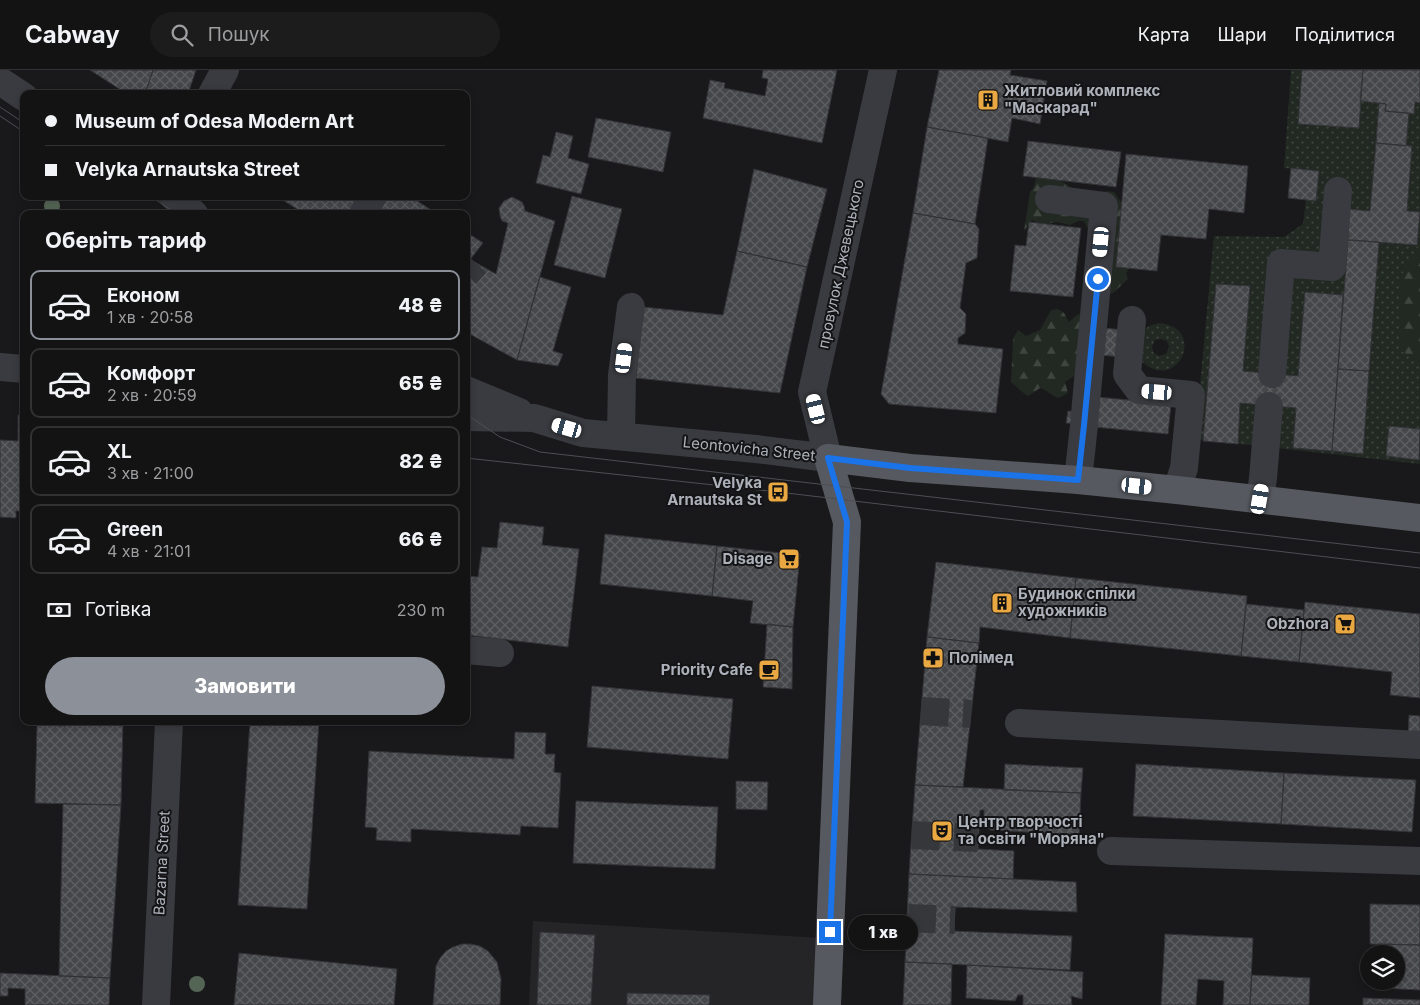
<!DOCTYPE html>
<html lang="uk">
<meta charset="utf-8">
<style>
:root{--surface:#131314;--page:#1c1c1d;--text:#f1f3f6;--muted:#9d9ea0;--line:#323234;--accent:#8c9099}
body{margin:0;font-family:Inter,sans-serif;background:var(--page);color:var(--text);height:100vh;display:flex;flex-direction:column;font-size:19px;white-space:nowrap}
*{box-sizing:border-box;margin:0}
p{font-size:16px;color:var(--muted)}
.icon{flex:none;width:28px;height:28px;fill:none;stroke:currentColor;stroke-width:2;stroke-linecap:round;stroke-linejoin:round}
.map{position:relative;flex:1;overflow:hidden}
.sheet{position:absolute;left:20px;top:140px;width:450px;height:515px;display:flex;flex-direction:column;background:var(--surface);border-radius:10px;box-shadow:0 2px 8px #0003,0 0 0 1px var(--line)}
.sheet>*{flex:none}
.banner{position:absolute;left:20px;top:20px;width:450px;height:110px;border-radius:10px;box-shadow:0 2px 8px #0003,0 0 0 1px var(--line);display:grid;align-content:center;height:110px;padding:0 25px;background:var(--surface)}
.tools{position:absolute;left:1360px;top:875px;display:grid;gap:10px}
.tools a{display:grid;place-items:center;width:45px;height:45px;border-radius:50%;background:var(--surface);box-shadow:0 2px 8px #0003,0 0 0 1px var(--line);font-size:25px}
.end{position:absolute;width:22px;height:22px;margin:-11px;border:6px solid #1a73e8;background:#fff;box-shadow:0 0 0 2px #fff}
.from{border-radius:50%}
.bubble{position:absolute;height:35px;border-radius:18px;background:var(--surface);box-shadow:0 2px 8px #0003,0 0 0 1px var(--line);font-size:16px;font-weight:800;line-height:35px;text-align:center}
.car{position:absolute;width:15px;height:30px;margin:-15px -8px;border-radius:6px;box-shadow:0 0 4px 1px #0007;background:linear-gradient(#fff 24%,#345 0 40%,#fff 0 76%,#345 0 86%,#fff 0)}
.banner b{display:flex;align-items:center;gap:18px;height:48px;font-size:19px}
.banner b+b{border-top:1px solid var(--line)}
.banner i{width:12px;height:12px;background:var(--text)}
ul{padding:0;list-style:none}
li{display:flex;align-items:center;gap:15px;height:70px;margin:0 10px 8px;padding:0 15px;border:2px solid var(--line);border-radius:10px}
li div{flex:1}
li b{display:block;font-size:19px}
li em{font-style:normal;font-weight:800}
li.on{border-color:var(--accent)}
li>.icon{width:45px;height:45px;stroke-width:1.5}
h2{padding:0 25px;font-size:22px;line-height:60px}
.pay{display:flex;align-items:center;gap:12px;height:55px;padding:0 25px;font-size:19px}
.pay p{margin-inline-start:auto}
.primary-button{display:flex;gap:10px;margin-top:auto;padding:10px 25px}
.primary-button a{flex:1;height:58px;border-radius:30px;background:var(--accent);color:#fff;font-size:20px;font-weight:800;line-height:58px;text-align:center}
header{display:flex;align-items:center;gap:30px;box-sizing:border-box;height:70px;padding:0 25px;background:var(--surface);border-bottom:1px solid var(--line)}
header strong{font-size:24px}
nav{display:flex;gap:28px;margin-inline-start:auto;font-size:18px}
.search{width:350px;height:45px;background:var(--page);display:flex;align-items:center;gap:12px;box-sizing:border-box;padding:0 18px;border-radius:28px;color:var(--muted);font-size:19px}
.map>svg:first-child{display:block}
.built{fill:#252528}
.green{fill:url(#green-dots);fill-rule:evenodd}
.forest{fill:url(#forest-firs)}
.building{fill:url(#building-cross-hatch);stroke:#333337}
.lines{fill:none;stroke-linecap:round;stroke-linejoin:round}
.minor-tunnel{stroke:#36373b;stroke-width:28;stroke-dasharray:28 14;stroke-linecap:butt}
.minor{stroke:#3a3b40;stroke-width:28}
.major{stroke:#56595f;stroke-width:28}
.tram{stroke:#4d4f55;stroke-width:1}
.tree{fill:#546555}
.route{stroke:#1a73e8;stroke-width:6}
.labels{text-anchor:middle;stroke-width:4;stroke-linejoin:round;paint-order:stroke}
.poi-label{font-size:15px;font-weight:bold;fill:#acb1ba;stroke:#141416;text-anchor:start}
.street-label{font-size:15px;fill:#acb1ba;stroke:#141416}
</style>
<header>
<strong>Cabway</strong>
<div class="search"><svg class="icon" aria-label="search" viewBox="0 0 24 24"><circle cx="10" cy="10" r="6"/><path d="M15 15l6 6"/></svg>Пошук</div>
<nav><a>Карта</a><a>Шари</a><a>Поділитися</a></nav>
</header>
<div class="map">
<svg width="1420" height="935" viewBox="0 0 1420 935">
<defs>
<pattern id="green-dots" width="8" height="8" patternUnits="userSpaceOnUse" patternTransform="scale(1.25)"><rect width="8" height="8" fill="#212922"/><path d="M2 2h.1M6 6h.1" fill="none" stroke="#3f4640" stroke-width="1.8" stroke-linecap="round"/></pattern>
<pattern id="forest-firs" width="22" height="20" patternUnits="userSpaceOnUse" patternTransform="scale(1.25)"><rect width="22" height="20" fill="#212922"/><path d="M5 1l3.5 6h-7zM16 11l3.5 6h-7z" fill="#3f4640"/></pattern>
<pattern id="building-cross-hatch" width="8" height="8" patternUnits="userSpaceOnUse" patternTransform="scale(1.25)"><rect width="8" height="8" fill="#46474b"/><path d="M0 0l8 8M0 8l8-8" fill="none" stroke="#5e5f63"/></pattern>
</defs>
<rect width="100%" height="100%" fill="#19191b"/>
<!-- built -->
<path class="built" d="M533,851l289,17 -4,67h-289z"/>
<!-- green -->
<path class="green" d="M1291,0h129v394l-225,-25 19,-203 70,1 19,-13 3,-24h10l3,-29 -35,-3z
M1159,253c49,4 19,72 -18,38l1,-29 7,-6zM1161,269l6,2 2,6 -3,7 -7,2 -6,-4 -1,-6 3,-6z"/>
<!-- forest -->
<path class="forest" d="M1037,104l17,2 21,14 27,6 4,-5 8,1 17,24 6,42 -11,15 2,6 -15,14 -10,3 -12,-61 -7,-14h-6l-8,4 -13,-3 -15,3 -10,-5 -8,11 6,-39 4,-5z
M1420,174v116l-20,-9 1,-75z
M1058,239l6,4 5,9 9,-8 8,1 -9,59 -12,8 3,11 -9,5c-8,-2 -11,-8 -19,-10l-12,8 -7,-5 -10,-9 2,-43 5,-9 8,6 14,-6 11,-20z"/>
<!-- building -->
<path class="building" d="M90,0h63l-8,24h-18z
M153,0h43l-8,24h-43z
M763,0h74l-15,73 -119,-25 7,-38 15,3 -1,5 41,8 3,-17 -6,-1z
M939,0h72l-1,5 37,6 -7,43 -28,-6 -4,24 -81,-15z
M1302,0h61l-4,58 -61,-4z
M1363,0h57v33l-5,-1 -1,12 -29,-3 1,-7 -26,-3z
M1379,33l7,1 -1,7 24,2 -3,33 -30,-3z
M596,48l75,14 -8,40 -75,-15z
M927,57l61,11 -13,86 -62,-11z
M556,62l17,4 -5,22 21,6 -8,30 -45,-11 7,-28 7,2z
M1028,71l93,11 -5,35 -93,-11z
M1376,73l36,3 -5,65 13,1 -3,33 -69,-5 1,-31 21,2z
M1126,84l122,12 -4,47 -35,-4 -3,30 -45,-4 -4,36 -41,-4z
M1291,98l28,3 -3,30 -28,-3z
M754,99l73,20 -20,78 -70,-16z
M282,126h83l-10,18h-50l-24,-15z
M384,126h26l27,18h-64z
M572,126l50,13 -17,69 -51,-13z
M512,127l10,5 2,4 1,5 30,10 -38,139 -51,-28v-67l5,-5 25,14 12,-51 -6,-2 -2,-5 -1,-8 5,-7z
M913,143l62,11 4,5 -2,29 -11,5 -6,45 6,6 -1,19 -7,5v6l45,5 -7,64 -107,-9 -8,-10z
M1029,152l52,6 -8,69 -63,-6 5,-46 11,1z
M466,162l17,11 -17,22z
M1348,170l31,2 -10,129 -31,-2z
M737,181l70,16 -27,126 -144,-15 7,-71 80,8z
M540,207l31,10 -18,64 10,3 -5,12 -41,-6z
M1216,214l34,2 -7,85 55,5 7,-84 38,3 -11,156 -39,-3 3,-40 -56,-5 -2,41 -35,-3z
M1103,258l21,2 -2,27 -22,-2z
M1338,299l31,2 -6,83 -31,-3z
M1097,327l74,7 -3,30 -74,-7z
M1068,341l12,1 -1,12 -13,-1z
M18,345h6v96h-8v7l-16,-1v-77l18,1z
M1389,356l31,3 -1,31 -33,-4z
M500,452l44,5 -2,18 37,4 -11,98 -102,-12 2,-14h-2v-45l12,1 4,-30 15,1z
M605,464l112,12 -5,50 -112,-12z
M717,476l83,9 -7,72 -43,-4 3,-22 -41,-5z
M936,492l140,16 -6,60 -90,-11 -1,16 -52,-6z
M1076,508l171,18 -6,60 -171,-18z
M1305,532l115,12v84l-30,-3 2,-23 -93,-10z
M1246,534l58,6 -5,52 -58,-6z
M767,554l26,3 -1,62 -29,-2z
M927,567l52,6 -16,144 -48,-2z
M592,616l141,13 -5,60 -141,-12z
M1409,645l11,1v26l-12,-1z
M66,651h57l-2,84 -86,-2 2,-78 29,1z
M250,651h69l-12,188 -69,-4z
M515,662l31,1 -1,21h10l-1,18 7,1 -3,55 -37,-2 -1,9 -109,-6v13l-35,-2 1,-12 -12,-1 4,-76 145,8z
M1005,694l78,4 -2,25 -77,-3z
M1136,694l148,9 -3,51 -148,-8z
M1284,703l132,7 -4,52 -131,-8z
M736,711l32,1 -1,28 -31,-1z
M915,715l166,8 -2,42 -88,-5 -7,-4v-16h-4l-2,39 36,2 -1,28 -104,-5z
M576,731l142,6 -3,62 -142,-6z
M63,734l58,1 -11,173 -51,-2z
M909,804l167,8 1,30 -122,-5 -1,24 118,5 -2,34 -165,-8z
M1370,834l50,1v40l-50,-1z
M540,862l55,3 -4,70h-54z
M1165,864l88,4 -3,67h-27l1,-24 -26,-2 -2,26h-35z
M462,874h8l10,2 8,5 9,11 4,17 -1,26h-67l3,-39 4,-8 6,-7 7,-4z
M1381,874l39,1v45l-40,-2v-7h16v-27h-15z
M239,883l158,16 -3,36h-160z
M905,892l47,2 -1,41h-48z
M967,895l116,7 -1,27 -11,-3 1,9h-49v-10h-5l-3,6 -49,-3z
M0,903l110,5 -1,27h-84v-16l-17,-1v8h-8z
M1252,905l58,3 -1,27h-59z
M627,923l83,2 -1,10h-82z
M1363,928l57,2v5h-57z"/>
<g class="lines">
<!-- minor-tunnel -->
<path class="minor-tunnel" d="M466,204l10,-11
M921,641l50,3
M912,765l66,3
M908,848l47,2"/>
<!-- minor -->
<path class="minor" d="M0,11l24,16
M212,24l13,-24
M173,126l21,18
M1049,129l55,7 -20,219 -6,55
M363,144l10,-18
M1132,250l-5,54 12,16 52,5 -7,73 -7,22
M0,297l24,2
M1272,304l9,-111 51,4 6,-76
M466,320l53,22
M466,347l68,1 49,15 173,16 72,9 -16,-66 71,-322
M621,366l1,-61 9,-68
M1260,429l3,-21 6,-72
M466,580l34,3
M1019,653l401,22
M1111,781l309,10
M156,935l13,-284"/>
<!-- major -->
<path class="major" d="M827,935l20,-483 -19,-64 82,10 168,12 99,10 243,28"/>
<!-- tram -->
<path class="tram" d="M0,37l24,16
M0,46l24,16
M150,126l27,18
M466,344l34,23 40,15 880,101
M466,388l312,34 642,76"/>
</g>
<!-- trees -->
<g class="tree">
<circle cx="52" cy="136" r="8"/>
<circle cx="197" cy="914" r="8"/>
</g>
<g class="lines">
<!-- route -->
<path class="route" d="M830,862l17,-410 -19,-64 82,10 168,12 6,-55 14,-146"/>
</g>
<!-- icons -->
<defs>
<g id="building-square" transform="scale(1.125)"><rect x="-9" y="-9" width="18" height="18" rx="4" fill="#eaa842" stroke="#141416"/><path d="M-4-6H4V6H1V3H-1V6H-4ZM-2.5-4.3h1.7v1.8h-1.7ZM.8-4.3h1.7v1.8H.8ZM-2.5-1h1.7V.8h-1.7ZM.8-1h1.7V.8H.8Z" fill="#111"/></g>
<g id="bus-square" transform="scale(1.125)"><rect x="-9" y="-9" width="18" height="18" rx="4" fill="#eaa842" stroke="#141416"/><path d="M-5-6H5V4H4V6H2V4H-2V6H-4V4H-5ZM-3.5-4V0h7V-4ZM-3.5 1.2v1.5H-2V1.2ZM2 1.2v1.5H3.5V1.2Z" fill="#111"/></g>
<g id="supermarket-square" transform="scale(1.125)"><rect x="-9" y="-9" width="18" height="18" rx="4" fill="#eaa842" stroke="#141416"/><path d="M-6-5.5h2.5l.6 2H6L4.5 2H-2.5L-4.4-4H-6ZM-1.5 3.2a1.3 1.3 0 1 0 .1 0ZM3 3.2a1.3 1.3 0 1 0 .1 0Z" fill="#111"/></g>
<g id="pharmacy-square" transform="scale(1.125)"><rect x="-9" y="-9" width="18" height="18" rx="4" fill="#eaa842" stroke="#141416"/><path d="M-2-6h4v4h4v4h-4v4h-4v-4h-4v-4h4Z" fill="#111"/></g>
<g id="cafe-square" transform="scale(1.125)"><rect x="-9" y="-9" width="18" height="18" rx="4" fill="#eaa842" stroke="#141416"/><path d="M-5.5-4.5H6V0H3Q3 3.5 0 3.5H-2.5Q-5.5 3.5-5.5 0ZM3-3.2v2h1.7v-2ZM-6 4.5H4V6H-6Z" fill="#111"/></g>
<g id="theatre-square" transform="scale(1.125)"><rect x="-9" y="-9" width="18" height="18" rx="4" fill="#eaa842" stroke="#141416"/><path d="M-5-5.5Q0-4 5-5.5V0Q5 5 0 6Q-5 5-5 0ZM-3.3-2.5H-1v1.5H-3.3ZM1-2.5H3.3v1.5H1ZM-2.8 1Q0 5.5 2.8 1Z" fill="#111"/></g>
</defs>
<g fill-rule="evenodd">
<use href="#building-square" x="988" y="30"/>
<use href="#bus-square" x="778" y="422"/>
<use href="#supermarket-square" x="789" y="489"/>
<use href="#building-square" x="1002" y="533"/>
<use href="#supermarket-square" x="1345" y="554"/>
<use href="#pharmacy-square" x="933" y="588"/>
<use href="#cafe-square" x="769" y="600"/>
<use href="#theatre-square" x="942" y="761"/>
</g>
<g class="labels">
<!-- poi labels -->
<g class="poi-label">
<text x="1004" y="26">Житловий комплекс<tspan x="1004" dy="17">"Маскарад"</tspan></text>
<text x="762" y="418" text-anchor="end">Velyka<tspan x="762" dy="17">Arnautska St</tspan></text>
<text x="773" y="494" text-anchor="end">Disage</text>
<text x="1018" y="529">Будинок спілки<tspan x="1018" dy="17">художників</tspan></text>
<text x="1329" y="559" text-anchor="end">Obzhora</text>
<text x="949" y="593">Полімед</text>
<text x="753" y="605" text-anchor="end">Priority Cafe</text>
<text x="958" y="757">Центр творчості<tspan x="958" dy="17">та освіти "Моряна"</tspan></text>
</g>
<!-- street labels -->
<g class="street-label">
<text transform="translate(841 194) rotate(-78)" y="5">провулок Джевецького</text>
<text transform="translate(749 379) rotate(6)" y="5">Leontovicha Street</text>
<text transform="translate(162 793) rotate(-87)" y="5">Bazarna Street</text>
</g>
</g>
</svg>
<div class="tools">
<a><svg class="icon" aria-label="layers" viewBox="0 0 24 24"><path d="M12 4l9 5-9 5-9-5zM3 14l9 5 9-5"/></svg></a>
</div>
<i class="end from" style="left:1098px;top:209px"></i>
<i class="end" style="left:830px;top:862px"></i>
<div class="bubble" style="left:848px;top:845px;width:70px">1 хв</div>
<i class="car" style="left:1101px;top:172px;rotate:185deg"></i>
<i class="car" style="left:624px;top:288px;rotate:7deg"></i>
<i class="car" style="left:1157px;top:322px;rotate:275deg"></i>
<i class="car" style="left:816px;top:339px;rotate:346deg"></i>
<i class="car" style="left:567px;top:358px;rotate:286deg"></i>
<i class="car" style="left:1137px;top:416px;rotate:96deg"></i>
<i class="car" style="left:1260px;top:429px;rotate:10deg"></i>
<div class="banner">
<b><i class="from"></i>Museum of Odesa Modern Art</b>
<b><i></i>Velyka Arnautska Street</b>
</div>
<section class="sheet">
<h2>Оберіть тариф</h2>
<ul>
<li class="on"><svg class="icon" aria-label="car" viewBox="0 0 24 24"><path d="M5 17H2v-5l4-1 3-4h7l3 4 3 1v5h-3M9 17h6M6 11h13"/><circle cx="7" cy="17" r="2"/><circle cx="17" cy="17" r="2"/></svg><div><b>Економ</b><p>1 хв · 20:58</p></div><em>48 ₴</em></li>
<li><svg class="icon" aria-label="car" viewBox="0 0 24 24"><path d="M5 17H2v-5l4-1 3-4h7l3 4 3 1v5h-3M9 17h6M6 11h13"/><circle cx="7" cy="17" r="2"/><circle cx="17" cy="17" r="2"/></svg><div><b>Комфорт</b><p>2 хв · 20:59</p></div><em>65 ₴</em></li>
<li><svg class="icon" aria-label="car" viewBox="0 0 24 24"><path d="M5 17H2v-5l4-1 3-4h7l3 4 3 1v5h-3M9 17h6M6 11h13"/><circle cx="7" cy="17" r="2"/><circle cx="17" cy="17" r="2"/></svg><div><b>XL</b><p>3 хв · 21:00</p></div><em>82 ₴</em></li>
<li><svg class="icon" aria-label="car" viewBox="0 0 24 24"><path d="M5 17H2v-5l4-1 3-4h7l3 4 3 1v5h-3M9 17h6M6 11h13"/><circle cx="7" cy="17" r="2"/><circle cx="17" cy="17" r="2"/></svg><div><b>Green</b><p>4 хв · 21:01</p></div><em>66 ₴</em></li>
</ul>
<div class="pay"><svg class="icon" aria-label="cash" viewBox="0 0 24 24"><path d="M3 7h18v10H3z"/><circle cx="12" cy="12" r="2"/></svg>Готівка<p>230 m</p></div>
<div class="primary-button"><a>Замовити</a></div>
</section>
</div>
